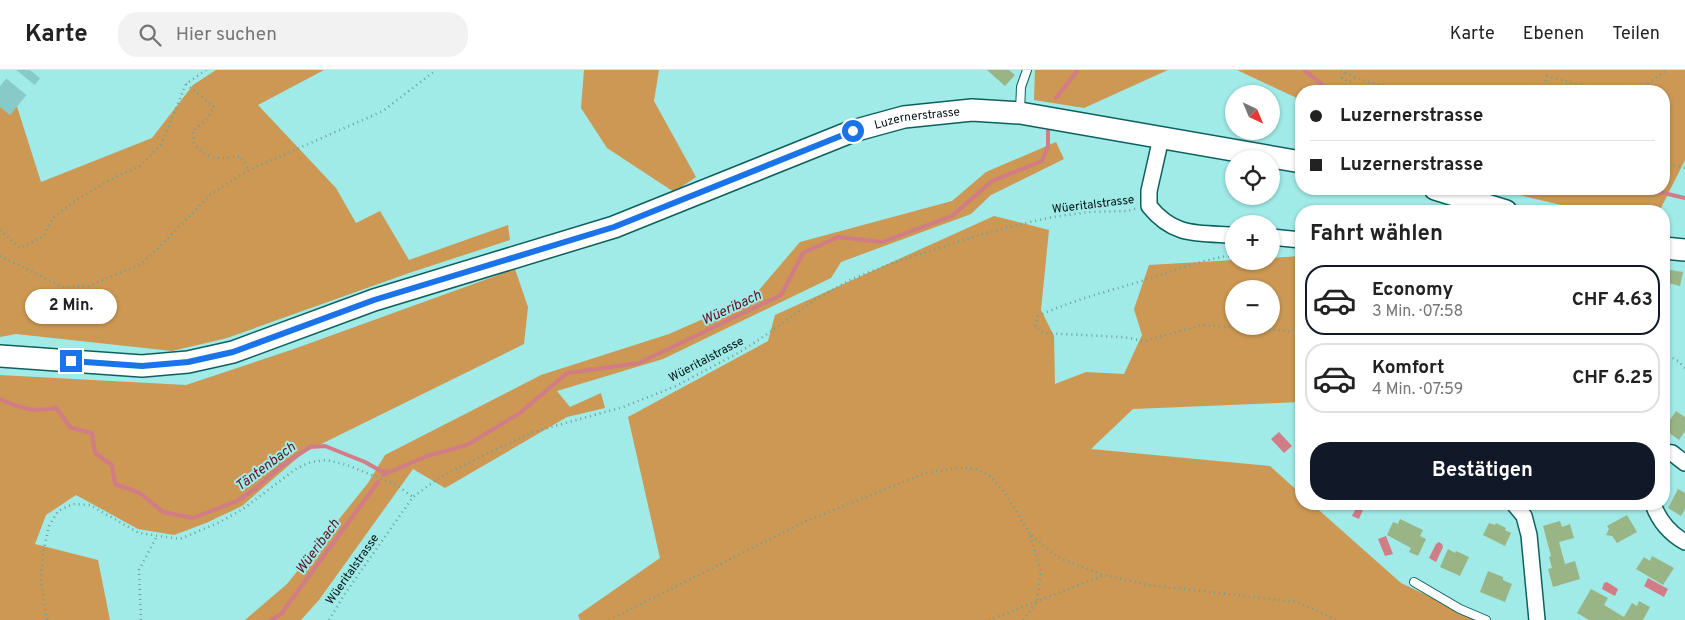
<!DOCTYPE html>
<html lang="de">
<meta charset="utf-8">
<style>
:root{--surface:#fff;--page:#f2f2f2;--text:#222;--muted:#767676;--line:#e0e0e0;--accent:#111827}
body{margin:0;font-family:Overpass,sans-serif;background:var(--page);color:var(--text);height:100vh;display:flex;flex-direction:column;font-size:19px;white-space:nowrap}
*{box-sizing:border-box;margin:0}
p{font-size:16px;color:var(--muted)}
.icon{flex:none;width:28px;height:28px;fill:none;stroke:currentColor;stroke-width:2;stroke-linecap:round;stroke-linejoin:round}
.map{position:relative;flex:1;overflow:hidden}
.drawer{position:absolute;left:1295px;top:135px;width:375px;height:305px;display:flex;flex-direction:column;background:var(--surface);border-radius:20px;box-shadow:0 1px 4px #0004}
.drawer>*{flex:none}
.guide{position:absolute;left:1295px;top:15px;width:375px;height:110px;border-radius:20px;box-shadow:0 1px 4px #0004;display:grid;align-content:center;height:110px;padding:0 15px;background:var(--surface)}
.needle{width:32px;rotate:136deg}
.fabs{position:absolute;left:1225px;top:15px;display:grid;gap:10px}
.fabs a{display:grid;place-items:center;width:55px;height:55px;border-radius:50%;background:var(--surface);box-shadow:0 1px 4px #0004;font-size:25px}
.end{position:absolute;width:22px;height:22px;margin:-11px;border:6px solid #1a73e8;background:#fff;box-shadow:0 0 0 2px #fff}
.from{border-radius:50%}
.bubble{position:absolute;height:35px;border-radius:18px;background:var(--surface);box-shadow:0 1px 4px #0004;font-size:16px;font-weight:700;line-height:35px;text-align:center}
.guide b{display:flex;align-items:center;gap:18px;height:48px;font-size:19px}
.guide b+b{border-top:1px solid var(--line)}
.guide i{width:12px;height:12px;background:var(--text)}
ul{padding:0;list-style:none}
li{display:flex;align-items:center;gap:15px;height:70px;margin:0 10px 8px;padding:0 5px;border:2px solid var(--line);border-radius:20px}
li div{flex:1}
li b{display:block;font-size:19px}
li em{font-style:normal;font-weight:700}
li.active{border-color:var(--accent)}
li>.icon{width:45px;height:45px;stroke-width:1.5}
h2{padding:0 15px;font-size:22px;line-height:60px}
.cta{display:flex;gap:10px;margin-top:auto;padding:10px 15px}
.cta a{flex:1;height:58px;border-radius:20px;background:var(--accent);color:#fff;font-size:20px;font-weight:700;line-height:58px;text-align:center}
header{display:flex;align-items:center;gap:30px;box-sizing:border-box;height:70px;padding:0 25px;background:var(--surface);border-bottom:1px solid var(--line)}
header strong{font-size:24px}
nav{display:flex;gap:28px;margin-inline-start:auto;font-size:18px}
.search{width:350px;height:45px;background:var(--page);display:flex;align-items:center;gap:12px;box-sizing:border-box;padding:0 18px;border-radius:20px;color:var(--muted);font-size:19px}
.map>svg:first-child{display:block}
.forest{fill:#cc9853;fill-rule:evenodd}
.water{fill:#d17c86}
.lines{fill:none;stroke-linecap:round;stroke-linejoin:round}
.stream{stroke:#d17c86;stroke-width:4}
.building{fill:#99b585}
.highway-tunnel{stroke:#88cac7;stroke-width:26;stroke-dasharray:26 13;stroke-linecap:butt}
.lane-casing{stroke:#0c615f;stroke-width:10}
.street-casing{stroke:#0c615f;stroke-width:18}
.secondary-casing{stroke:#0c615f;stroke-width:24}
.path{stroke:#69a09e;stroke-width:2.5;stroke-dasharray:1 4;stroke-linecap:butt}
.lane{stroke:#fff;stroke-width:8}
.street{stroke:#fff;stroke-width:15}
.secondary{stroke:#fff;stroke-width:21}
.route{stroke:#1a73e8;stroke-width:6}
.labels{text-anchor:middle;stroke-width:4;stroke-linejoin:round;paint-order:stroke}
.street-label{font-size:12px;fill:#001312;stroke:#a0eae7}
.water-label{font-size:14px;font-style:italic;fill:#5e1023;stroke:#a0eae7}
</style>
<header>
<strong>Karte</strong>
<div class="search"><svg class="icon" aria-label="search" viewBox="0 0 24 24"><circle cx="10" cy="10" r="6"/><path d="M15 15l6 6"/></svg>Hier suchen</div>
<nav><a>Karte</a><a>Ebenen</a><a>Teilen</a></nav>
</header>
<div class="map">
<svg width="1685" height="550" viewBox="0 0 1685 550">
<rect width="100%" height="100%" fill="#a0eae7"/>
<!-- forest -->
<path class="forest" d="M216,0h108l-66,35 78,83 20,35 24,-12 29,49 99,-35 2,15 -101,33 -182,65 -55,13 -156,-17 -16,3v-238l13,-5 28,88 111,-44 41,-53z
M584,0h75l-5,31 42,76 -22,15 -67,-44 -26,-40z
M1035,0h133l-84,38 -50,-8z
M1237,0h448v90l-24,48h-87l-80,-19h170v-98h-363v9z
M1056,72l8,17 -73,36 -20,19 -130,48 -10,16 -168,81 -106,32 13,16 31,-14 4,15 -38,9 -122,71 -32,-19 -94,131 -18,20h-56l42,-36 81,-101 17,-28 156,-80 128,-41 84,-37 47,-55 152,-41 34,-29z
M994,146l55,14 -8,80 13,26 1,48 31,-12 38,2 18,-39 -8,-26 15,-44 85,-5 37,1v-3l30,-2v146l-168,7 -42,40 179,17 31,28v10h11l89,79 78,37h-899l-2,-5 82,-57 -32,-141 140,-76 7,-26zM1234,219h37v37h-37z
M515,199l13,38 -4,37 -221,109 -61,53 -36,17 -32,12 -36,-6 -62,-34 -30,20 -11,29 63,16 12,60h-110v-245l186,10 105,-35z"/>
<!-- water -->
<path class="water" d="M1279,362l13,14 -8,7 -13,-14z
M1358,434l7,1 -6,14 -7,-3z
M1386,466l7,18 -8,2 -7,-17z
M1439,472l3,2 1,3 -7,15 -7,-4 7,-14z
M1648,508l20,11 -4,8 -20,-11z
M1607,512l11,7 -3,7 -13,-7 2,-6z"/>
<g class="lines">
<!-- stream -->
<path class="stream" d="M1304,0l26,21
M1056,28l22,-28
M1647,119l38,9
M0,329c21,10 33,13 56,9l15,20 21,5 3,20 17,12 3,19 25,9 23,19 30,6 44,-17 18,-12 25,-22 30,-20 15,-1 40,16 16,9 7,1
M383,405l44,-19 40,-11 53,-32 47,-40 72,-10 142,-68 22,-42 35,-16 44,5 70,-26 40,-35 50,-20 6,-15v-15
M271,550l10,-6 97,-132"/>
</g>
<!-- building -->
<path class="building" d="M987,0h22l6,5 -10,11z
M1664,199l19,3 -3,14 -16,-4z
M1676,341l9,6v14l-6,9 -15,-11z
M1678,419l7,4v16l-4,7 -13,-8z
M1627,445l10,17 -20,11 -5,-7 -6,-1 3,-6 -2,-3z
M1400,449l23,11 -3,6 6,3 -8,17 -9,-4 2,-4 -24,-13 6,-13 5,2z
M1560,451l2,6 8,-3 4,14 -15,4 6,22 10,-3 5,18 -27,8 -5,-18 4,-1 -3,-11 2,-1 -8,-30z
M1489,453l6,2 1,-2 10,5 -1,2 6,3 -6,13 -22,-11z
M1448,479l7,4 1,-2 13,6 -9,19 -20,-9z
M1652,486l22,12 -11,17 -27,-16 8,-12 6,4z
M1488,501l15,6v3l9,4 -7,18 -25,-10z
M1591,519l17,9 -4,7 20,12 8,-14 5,3 2,-5 11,6 -7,13h-54l-12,-7z"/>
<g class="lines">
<!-- highway-tunnel -->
<path class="highway-tunnel" d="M0,37l30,-37"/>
<!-- lane casing -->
<g class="lane-casing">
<path id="lane" d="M1020,41l1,-24 6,-17
M1414,512l46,27 26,11"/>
</g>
<!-- street casing -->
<g class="street-casing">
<path id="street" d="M1161,68l-12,53v15c25,31 48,27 85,29
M1271,167l30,3
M1664,382l8,1 13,10
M1514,434l10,12 5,19 8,85
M1653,434c6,17 16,29 32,38"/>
</g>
<!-- secondary casing -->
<g class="secondary-casing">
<g id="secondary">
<path d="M1435,119l71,22"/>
<path d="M1664,178l21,2"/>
<path id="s1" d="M0,286l142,10 46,-4 45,-10 141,-52 240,-73 239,-96 51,-14 68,-7 48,3 281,49"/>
</g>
</g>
<!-- path -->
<path class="path" d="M1341,0l15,8 44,13
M1345,3l-3,5 8,4 5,-4
M186,14l28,23 -9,14 -12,10 1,13c16,17 24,15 46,12l9,14
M1543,21l4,-15 56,15
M1625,21h12l30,-21
M1664,93l21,5
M0,160l20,18 24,-12 8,-17 24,-19 39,-23 25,-11 21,-21 25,-61 20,-14
M1234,185c-30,4 -57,15 -86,24 -38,12 -73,20 -110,37l-3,10 8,7 80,4 21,4 58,-16 87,6 12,-1
M0,186l63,31 25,-1 53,-22 22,-21 48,-49 38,-24 134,-59 53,-41
M1664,283l14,8 7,7
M47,550l-6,-39 2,-28 6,-27 9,-15 15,-7 17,1 49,28 41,6 38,-16 25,-14 54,-41 14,-6 16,-2 20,5 49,20 17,12
M141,550l-2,-50 18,-34
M329,550l15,-25 69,-98 26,-19 37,-19 57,-27 90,-25 53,-21 62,-33 22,-14 56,-40 36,-20 38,-15 89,-29 38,-10 36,-8 36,-5 38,-1 11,-3
M609,550l195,-98 121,-49 35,-5 16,1 13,6 17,19 24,40
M989,550l113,-44
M1023,550l14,-18 4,-31 -11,-37 27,23 46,18 46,10 148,17 40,18"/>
<!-- lane -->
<use href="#lane" class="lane"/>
<!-- street -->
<use href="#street" class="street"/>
<!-- secondary -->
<use href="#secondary" class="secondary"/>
</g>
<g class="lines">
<!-- route -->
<path class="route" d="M71,291l71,5 46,-4 45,-10 141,-52 240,-73 239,-96"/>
</g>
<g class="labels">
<!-- street labels -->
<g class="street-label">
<text dy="4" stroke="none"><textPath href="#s1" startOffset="959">Luzernerstrasse</textPath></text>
<text transform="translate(1093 134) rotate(-7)" y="4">Wüeritalstrasse</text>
<text transform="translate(706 289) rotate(-28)" y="4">Wüeritalstrasse</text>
<text transform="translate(352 499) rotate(-55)" y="4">Wüeritalstrasse</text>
</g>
<!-- water labels -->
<g class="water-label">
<text transform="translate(731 237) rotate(-25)" y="5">Wüeribach</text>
<text transform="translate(265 396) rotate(-37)" y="5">Täntenbach</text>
<text transform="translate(317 476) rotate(-54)" y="5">Wüeribach</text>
</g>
</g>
</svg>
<div class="fabs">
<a><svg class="needle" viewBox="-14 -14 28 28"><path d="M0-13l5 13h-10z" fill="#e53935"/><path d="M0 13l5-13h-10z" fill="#767676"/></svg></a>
<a><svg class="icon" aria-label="locate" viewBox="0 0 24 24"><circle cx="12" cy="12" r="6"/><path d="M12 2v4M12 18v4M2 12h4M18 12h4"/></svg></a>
<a>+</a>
<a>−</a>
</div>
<i class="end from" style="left:853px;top:61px"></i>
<i class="end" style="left:71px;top:291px"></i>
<div class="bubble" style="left:25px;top:219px;width:92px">2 Min.</div>
<div class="guide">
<b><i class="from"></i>Luzernerstrasse</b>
<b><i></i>Luzernerstrasse</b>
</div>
<section class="drawer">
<h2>Fahrt wählen</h2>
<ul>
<li class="active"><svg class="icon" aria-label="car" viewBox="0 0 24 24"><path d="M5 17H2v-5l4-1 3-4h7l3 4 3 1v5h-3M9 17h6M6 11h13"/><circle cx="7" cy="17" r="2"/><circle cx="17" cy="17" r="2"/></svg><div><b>Economy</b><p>3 Min. · 07:58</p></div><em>CHF 4.63</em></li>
<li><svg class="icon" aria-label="car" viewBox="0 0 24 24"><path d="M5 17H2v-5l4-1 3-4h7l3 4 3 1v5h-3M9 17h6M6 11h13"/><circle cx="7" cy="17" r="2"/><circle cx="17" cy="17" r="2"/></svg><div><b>Komfort</b><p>4 Min. · 07:59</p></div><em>CHF 6.25</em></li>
</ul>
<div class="cta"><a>Bestätigen</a></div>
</section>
</div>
